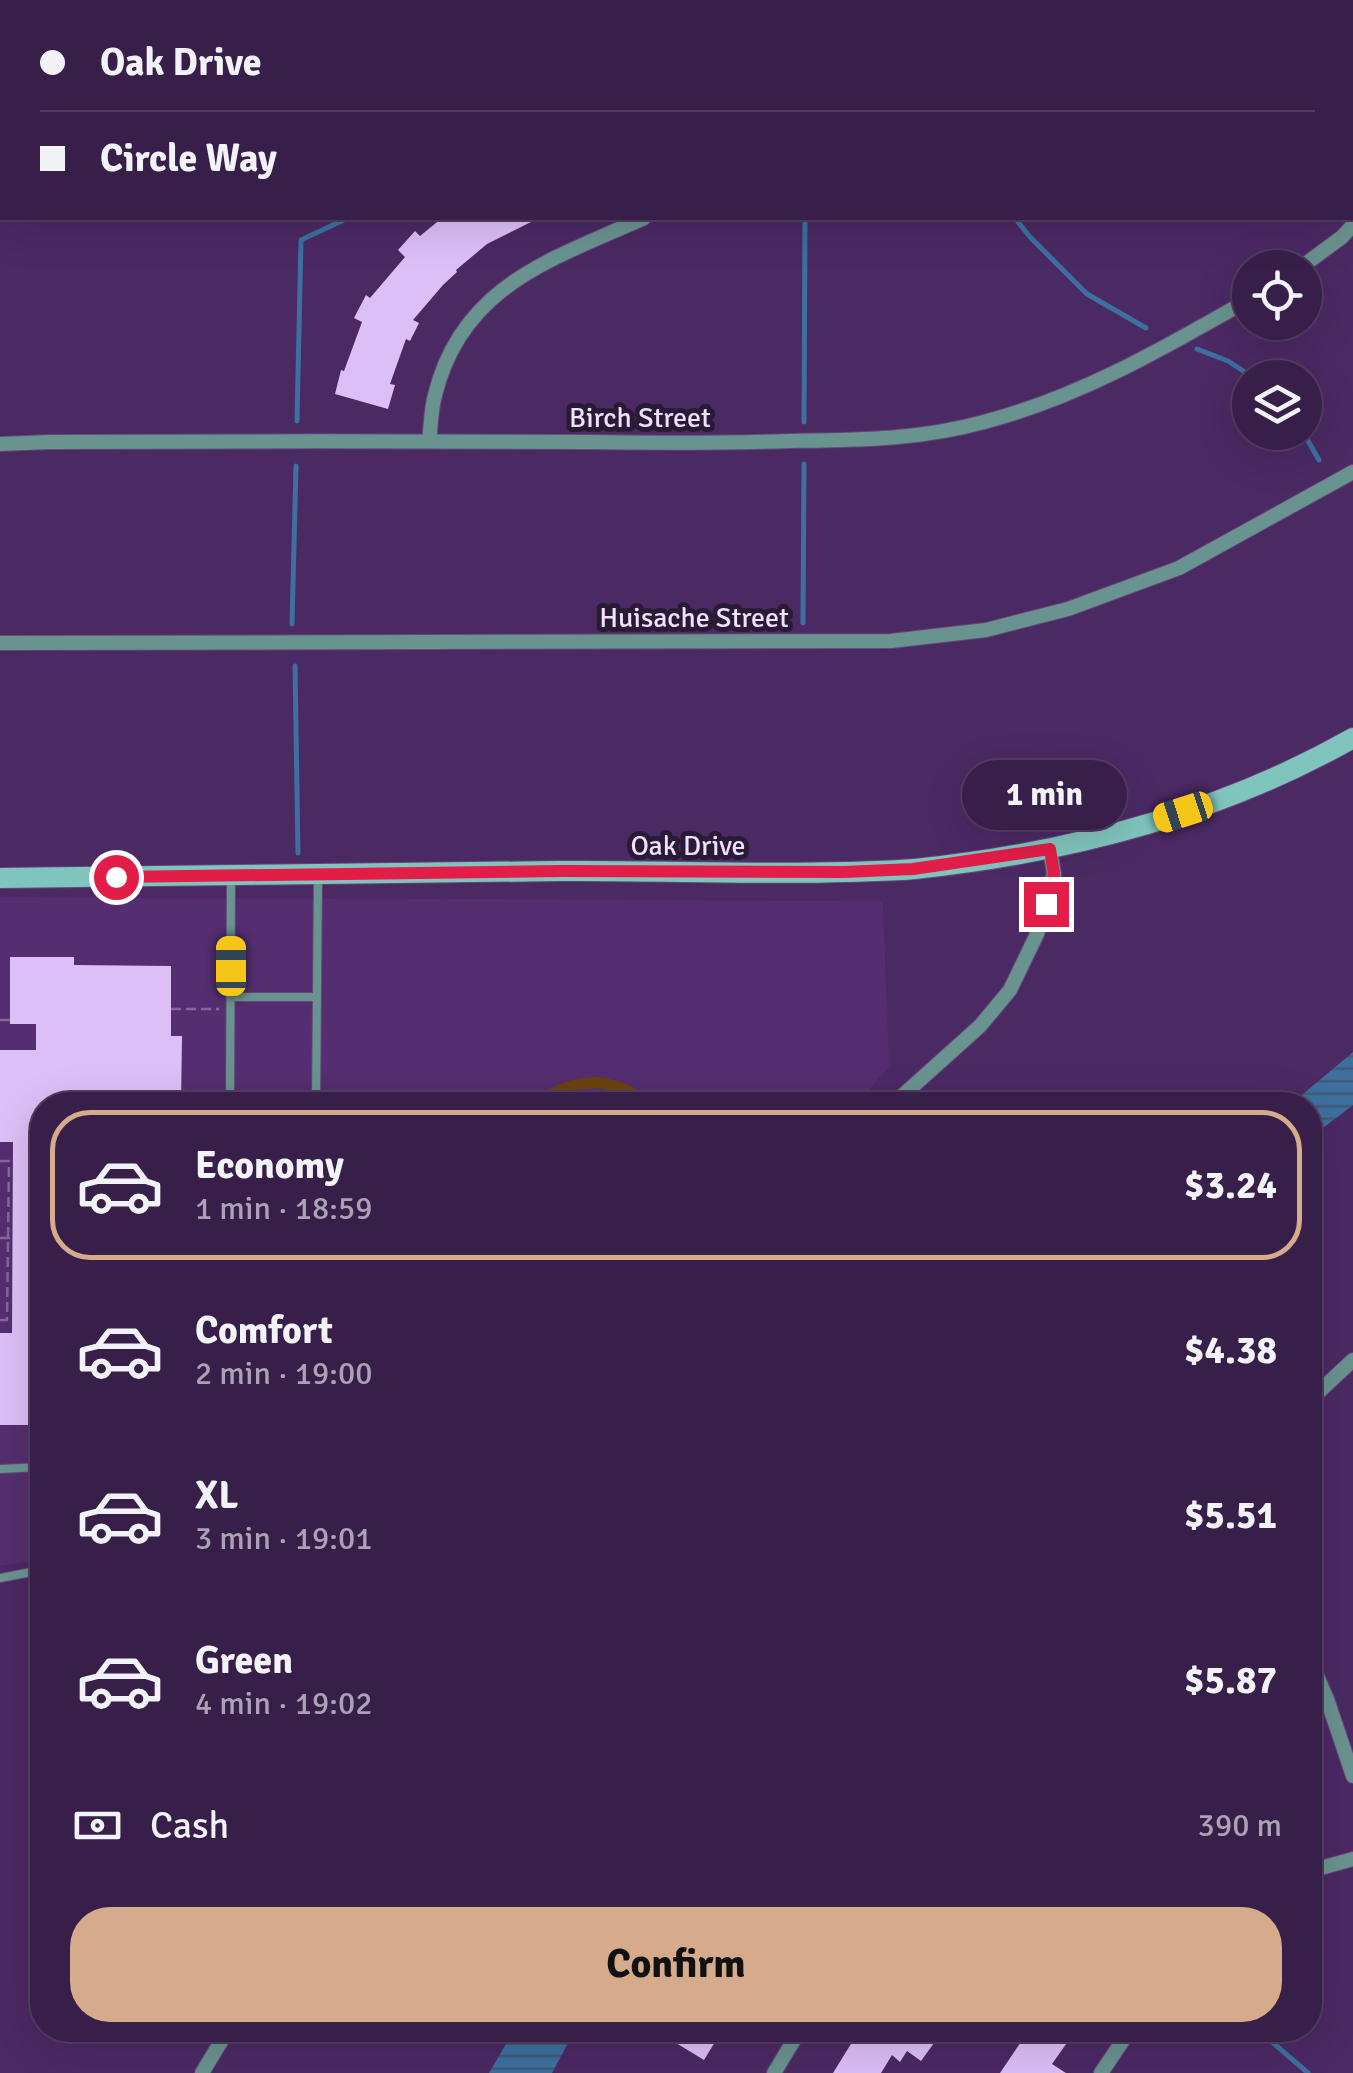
<!DOCTYPE html>
<meta charset="utf-8">
<style>
:root{--surface:#381f4a;--page:#432c54;--text:#f1f3f6;--muted:#aba2b5;--line:#523d62;--accent:#d6ab8b}
body{margin:0;font-family:Signika,sans-serif;background:var(--page);color:var(--text);height:100vh;display:flex;flex-direction:column;font-size:38px;white-space:nowrap}
*{box-sizing:border-box;margin:0}
p{font-size:32px;color:var(--muted)}
.icon{flex:none;width:55px;height:55px;fill:none;stroke:currentColor;stroke-width:2;stroke-linecap:round;stroke-linejoin:round}
.map{position:relative;flex:1;overflow:hidden}
.side{position:absolute;left:30px;top:1092px;width:1292px;height:950px;display:flex;flex-direction:column;background:var(--surface);border-radius:40px;box-shadow:0 10px 40px #0002,0 0 0 2px var(--line)}
.side>*{flex:none}
.banner{position:absolute;left:0px;top:0px;width:1355px;height:220px;box-shadow:0 10px 40px #0002,0 0 0 2px var(--line);display:grid;align-content:center;height:220px;padding:0 40px;background:var(--surface)}
.controls{position:absolute;left:1232px;top:250px;display:grid;gap:20px}
.controls a{display:grid;place-items:center;width:90px;height:90px;border-radius:50%;background:var(--surface);box-shadow:0 10px 40px #0002,0 0 0 2px var(--line);font-size:50px}
.end{position:absolute;width:45px;height:45px;margin:-22px;border:12px solid #e11d48;background:#fff;box-shadow:0 0 0 5px #fff}
.from{border-radius:50%}
.bubble{position:absolute;height:70px;border-radius:35px;background:var(--surface);box-shadow:0 10px 40px #0002,0 0 0 2px var(--line);font-size:32px;font-weight:700;line-height:70px;text-align:center}
.car{position:absolute;width:30px;height:60px;margin:-30px -15px;border-radius:12px;box-shadow:0 0 8px 2px #0007;background:linear-gradient(#f5c518 24%,#345 0 40%,#f5c518 0 76%,#345 0 86%,#f5c518 0)}
.banner b{display:flex;align-items:center;gap:35px;height:95px;font-size:38px}
.banner b+b{border-top:2px solid var(--line)}
.banner i{width:25px;height:25px;background:var(--text)}
ul{padding:18px 0 0;list-style:none}
li{display:flex;align-items:center;gap:30px;height:150px;margin:0 20px 15px;padding:0 20px;border:5px solid transparent;border-radius:40px}
li div{flex:1}
li b{display:block;font-size:38px}
li em{font-style:normal;font-weight:700}
li.active{border-color:var(--accent)}
li>.icon{width:90px;height:90px;stroke-width:1.5}
.pay{display:flex;align-items:center;gap:25px;height:110px;padding:0 40px;font-size:38px}
.pay p{margin-inline-start:auto}
.action{display:flex;gap:20px;margin-top:auto;padding:20px 40px}
.action a{flex:1;height:115px;border-radius:40px;background:var(--accent);color:#111;font-size:40px;font-weight:700;line-height:115px;text-align:center}
.map>svg:first-child{display:block}
.built{fill:#542e70}
.pitch{fill:#69420e}
.water{fill:url(#water-rules)}
.lines{fill:none;stroke-linecap:round;stroke-linejoin:round}
.stream{stroke:#3d709f;stroke-width:5}
.building{fill:#dcbff6}
.lane-casing{stroke:#65467c;stroke-width:10}
.street-casing{stroke:#65467c;stroke-width:16}
.secondary-casing{stroke:#65467c;stroke-width:22}
.path{stroke:#846898;stroke-width:2.5;stroke-dasharray:10 5;stroke-linecap:butt}
.lane{stroke:#69938f;stroke-width:8}
.street{stroke:#69938f;stroke-width:14}
.secondary{stroke:#80c4be;stroke-width:20}
.route{stroke:#e11d48;stroke-width:12}
.labels{text-anchor:middle;stroke-width:10;stroke-linejoin:round;paint-order:stroke}
.street-label{font-size:28px;fill:#f0e1fd;stroke:#291b35}
</style>
<div class="map">
<svg width="1353" height="2073" viewBox="0 0 1353 2073">
<defs>
<pattern id="water-rules" width="6" height="5" patternUnits="userSpaceOnUse" patternTransform="scale(2.5)"><rect width="6" height="5" fill="#3d709f"/><path d="M0 2.5h6" fill="none" stroke="#425a76"/></pattern>
</defs>
<rect width="100%" height="100%" fill="#4b2963"/>
<!-- built -->
<path class="built" d="M0,897l883,4 6,166 -33,38h-814v454l-42,7z"/>
<!-- pitch -->
<path class="pitch" d="M598,1077c24,3 43,11 61,28h-16l-21,-12 -24,-5 -25,2 -29,15h-15c19,-20 42,-27 69,-28z"/>
<!-- water -->
<path class="water" d="M1353,1052v53l-43,33v-33h-20z
M514,2030h61l-23,43h-63z"/>
<g class="lines">
<!-- stream -->
<path class="stream" d="M875,0l2,2
M803,2l5,-2
M1015,218l15,19 57,57 59,34
M1197,349l31,12 26,17
M297,421l4,-181 47,-22
M804,422l1,-204
M1303,432l16,28
M803,623l1,-159
M292,624l4,-158
M295,666l3,187
M1258,2030l50,43"/>
</g>
<!-- building -->
<path class="building" d="M442,218h97l-52,26 -31,26 1,2 -14,13 -30,35 6,3 -9,18 -4,-2 -16,45 5,1 -7,24 -53,-15 6,-24 3,1 18,-49 -8,-4 12,-23 4,3 35,-41 -7,-7 17,-19 5,5z
M10,957h64v8l97,1v70h11l-1,69h-139v320h-42v-92h12l1,-191h-13v-92h36v-26h-26z
M684,2030h13l18,12 -11,18 -28,-17z
M841,2030h45l10,7 5,-7h15l18,13 -13,18 -14,-10 -7,11 -8,-7 -11,18h-48l21,-34z
M1029,2030h47l-24,34 14,9h-66z"/>
<g class="lines">
<!-- lane casing -->
<g class="lane-casing">
<path id="lane" d="M231,997h86
M230,1105l1,-225
M316,1105l2,-229
M0,1469l42,-2
M0,1578l42,-8"/>
</g>
<!-- street casing -->
<g class="street-casing">
<path id="street" d="M141,0v2
M1352,110h1
M1300,268l42,-31 11,-12
M429,441c2,-15 2,-32 6,-46 27,-110 118,-136 209,-177
M0,444l50,-2c179,-1 357,-1 536,0 68,1 136,1 204,-1 66,-1 129,-1 194,-19 96,-25 180,-74 266,-123
M0,643l891,-2 95,-11 82,-21 111,-41 174,-96
M892,1105l88,-79 30,-36 27,-56 17,-60 -4,-25
M1310,1400l43,-40
M1310,1660l17,39 26,77
M1310,1871l43,-12
M202,2073l26,-43
M774,2073l26,-43
M1101,2073l29,-43"/>
</g>
<!-- secondary casing -->
<g class="secondary-casing">
<path id="secondary" d="M382,2l5,-2
M0,103h2
M0,878c186,-2 373,-5 559,-7 96,-1 192,4 288,1 22,-1 45,-1 68,-3 152,-16 304,-55 438,-131"/>
</g>
<!-- path -->
<path class="path" d="M171,1009h48
M0,1020h10
M181,1091l27,1v13
M0,1161h9l-2,159h-7
M0,1238h13"/>
<!-- lane -->
<use href="#lane" class="lane"/>
<!-- street -->
<use href="#street" class="street"/>
<!-- secondary -->
<use href="#secondary" class="secondary"/>
</g>
<g class="lines">
<!-- route -->
<path class="route" d="M116,877l445,-6 283,1 69,-3 137,-20 4,25 -8,30"/>
</g>
<g class="labels">
<!-- street labels -->
<g class="street-label">
<text x="640" y="427">Birch Street</text>
<text x="694" y="627">Huisache Street</text>
<text x="688" y="855">Oak Drive</text>
</g>
</g>
</svg>
<div class="controls">
<a><svg class="icon" aria-label="locate" viewBox="0 0 24 24"><circle cx="12" cy="12" r="6"/><path d="M12 2v4M12 18v4M2 12h4M18 12h4"/></svg></a>
<a><svg class="icon" aria-label="layers" viewBox="0 0 24 24"><path d="M12 4l9 5-9 5-9-5zM3 14l9 5 9-5"/></svg></a>
</div>
<i class="end from" style="left:116px;top:877px"></i>
<i class="end" style="left:1046px;top:904px"></i>
<div class="bubble" style="left:962px;top:760px;width:165px">1 min</div>
<i class="car" style="left:1183px;top:812px;rotate:252deg"></i>
<i class="car" style="left:231px;top:966px;rotate:0deg"></i>
<div class="banner">
<b><i class="from"></i>Oak Drive</b>
<b><i></i>Circle Way</b>
</div>
<section class="side">
<ul>
<li class="active"><svg class="icon" aria-label="car" viewBox="0 0 24 24"><path d="M5 17H2v-5l4-1 3-4h7l3 4 3 1v5h-3M9 17h6M6 11h13"/><circle cx="7" cy="17" r="2"/><circle cx="17" cy="17" r="2"/></svg><div><b>Economy</b><p>1 min · 18:59</p></div><em>$3.24</em></li>
<li><svg class="icon" aria-label="car" viewBox="0 0 24 24"><path d="M5 17H2v-5l4-1 3-4h7l3 4 3 1v5h-3M9 17h6M6 11h13"/><circle cx="7" cy="17" r="2"/><circle cx="17" cy="17" r="2"/></svg><div><b>Comfort</b><p>2 min · 19:00</p></div><em>$4.38</em></li>
<li><svg class="icon" aria-label="car" viewBox="0 0 24 24"><path d="M5 17H2v-5l4-1 3-4h7l3 4 3 1v5h-3M9 17h6M6 11h13"/><circle cx="7" cy="17" r="2"/><circle cx="17" cy="17" r="2"/></svg><div><b>XL</b><p>3 min · 19:01</p></div><em>$5.51</em></li>
<li><svg class="icon" aria-label="car" viewBox="0 0 24 24"><path d="M5 17H2v-5l4-1 3-4h7l3 4 3 1v5h-3M9 17h6M6 11h13"/><circle cx="7" cy="17" r="2"/><circle cx="17" cy="17" r="2"/></svg><div><b>Green</b><p>4 min · 19:02</p></div><em>$5.87</em></li>
</ul>
<div class="pay"><svg class="icon" aria-label="cash" viewBox="0 0 24 24"><path d="M3 7h18v10H3z"/><circle cx="12" cy="12" r="2"/></svg>Cash<p>390 m</p></div>
<div class="action"><a>Confirm</a></div>
</section>
</div>
